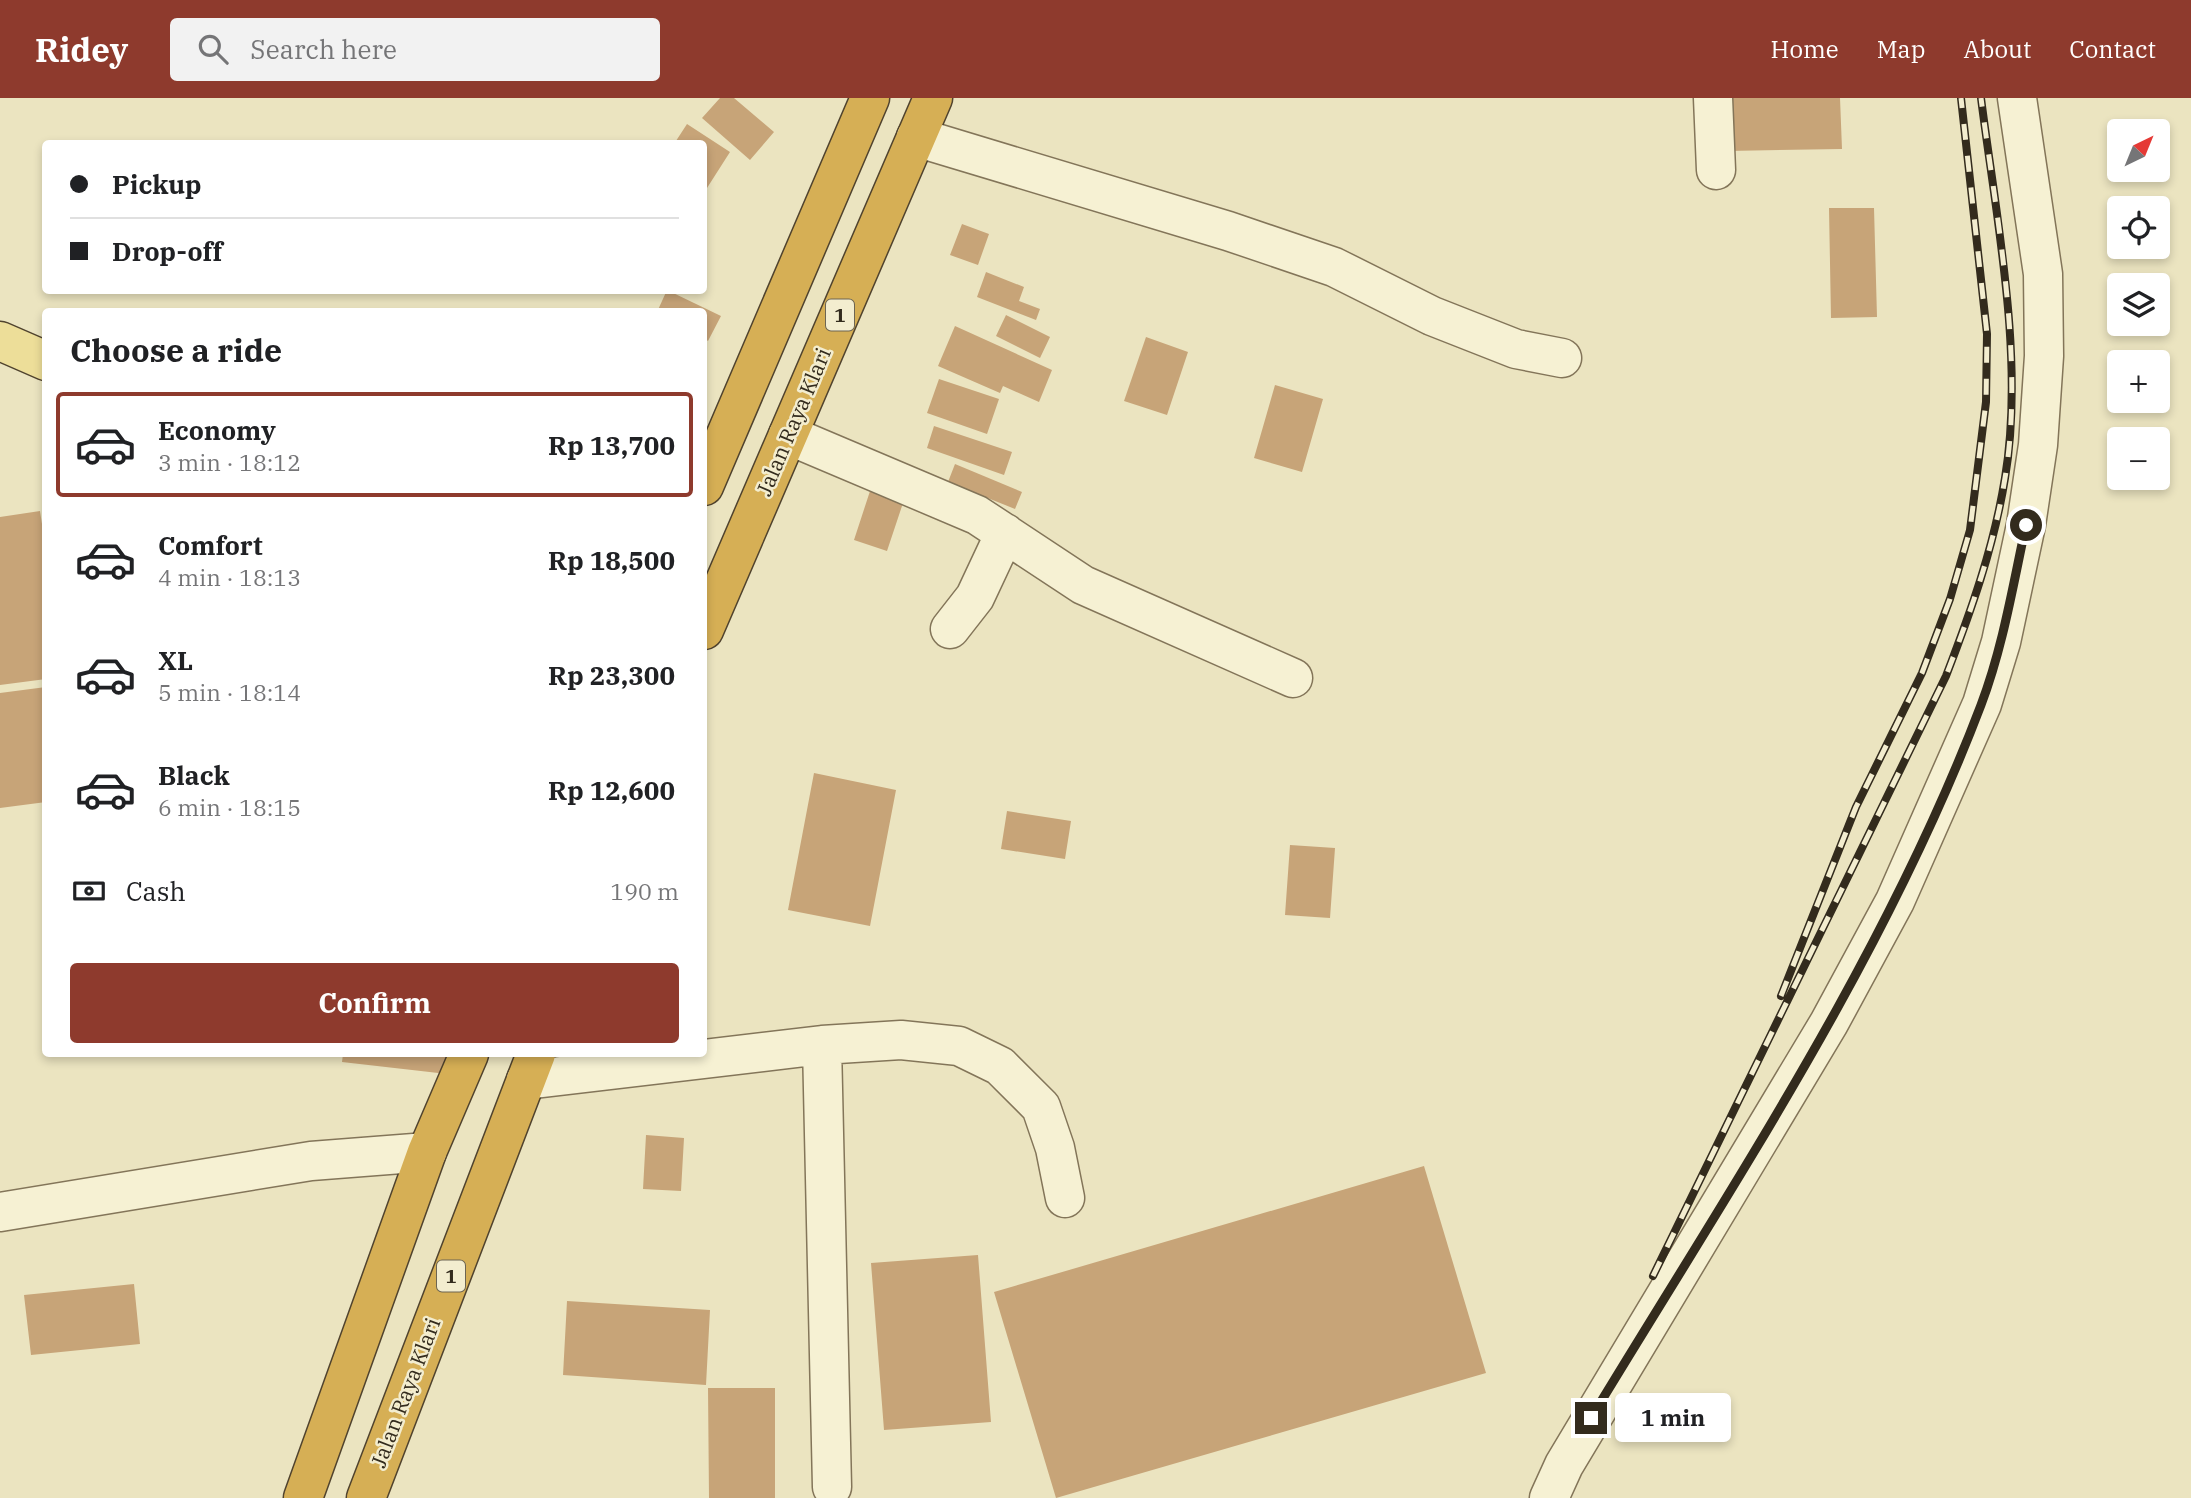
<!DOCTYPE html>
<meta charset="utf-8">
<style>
:root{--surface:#fff;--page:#f2f2f2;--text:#202124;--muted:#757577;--line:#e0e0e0;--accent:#8e3a2d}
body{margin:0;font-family:"IBM Plex Serif",serif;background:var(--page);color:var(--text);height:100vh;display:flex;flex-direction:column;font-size:26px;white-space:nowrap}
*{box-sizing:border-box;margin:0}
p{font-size:23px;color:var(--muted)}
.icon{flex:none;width:38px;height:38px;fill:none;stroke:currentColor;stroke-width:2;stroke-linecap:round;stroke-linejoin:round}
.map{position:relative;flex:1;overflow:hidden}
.panel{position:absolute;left:42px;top:210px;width:665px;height:749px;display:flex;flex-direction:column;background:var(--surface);border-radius:7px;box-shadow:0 4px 10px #0003}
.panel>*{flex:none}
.banner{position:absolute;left:42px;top:42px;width:665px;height:154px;border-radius:7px;box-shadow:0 4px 10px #0003;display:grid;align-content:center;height:154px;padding:0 28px;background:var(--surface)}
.needle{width:46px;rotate:43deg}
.tools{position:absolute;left:2107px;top:21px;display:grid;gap:14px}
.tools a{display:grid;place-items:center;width:63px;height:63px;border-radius:7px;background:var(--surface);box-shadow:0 4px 10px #0003;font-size:35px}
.end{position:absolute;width:32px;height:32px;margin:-16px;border:9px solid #332b1d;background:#fff;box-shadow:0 0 0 4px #fff}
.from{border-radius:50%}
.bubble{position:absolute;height:49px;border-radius:7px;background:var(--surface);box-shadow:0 4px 10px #0003;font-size:23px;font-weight:700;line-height:49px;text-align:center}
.banner b{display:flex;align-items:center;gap:24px;height:66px;font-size:26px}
.banner b+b{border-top:2px solid var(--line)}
.banner i{width:18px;height:18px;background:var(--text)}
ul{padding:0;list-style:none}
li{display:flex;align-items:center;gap:21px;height:105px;margin:0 14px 10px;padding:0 14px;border:4px solid transparent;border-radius:7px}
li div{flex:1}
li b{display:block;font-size:26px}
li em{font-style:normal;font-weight:700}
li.current{border-color:var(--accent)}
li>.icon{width:63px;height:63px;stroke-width:1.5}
h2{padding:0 28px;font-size:32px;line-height:84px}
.pay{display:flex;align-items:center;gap:18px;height:77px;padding:0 28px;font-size:26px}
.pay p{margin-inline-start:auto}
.action{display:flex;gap:14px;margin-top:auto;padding:14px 28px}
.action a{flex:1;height:80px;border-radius:7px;background:var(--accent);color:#fff;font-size:28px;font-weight:700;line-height:80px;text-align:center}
header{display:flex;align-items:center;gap:42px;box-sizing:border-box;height:98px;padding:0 35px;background:var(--accent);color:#fff}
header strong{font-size:33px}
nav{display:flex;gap:38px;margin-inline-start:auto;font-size:24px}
.search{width:490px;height:63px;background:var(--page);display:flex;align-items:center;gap:18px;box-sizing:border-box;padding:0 24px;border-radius:7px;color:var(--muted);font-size:26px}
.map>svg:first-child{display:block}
.building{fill:#c7a478}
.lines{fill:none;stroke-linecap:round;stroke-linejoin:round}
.minor-casing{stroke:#837559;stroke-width:41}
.major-casing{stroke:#50432e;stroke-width:41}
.highway-casing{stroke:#50432e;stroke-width:41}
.minor{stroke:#f6f1d3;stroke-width:38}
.major{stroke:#edde99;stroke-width:38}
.highway{stroke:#d6af55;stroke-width:38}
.rail-casing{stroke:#332b1d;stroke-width:8}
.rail{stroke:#f3edcf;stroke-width:5;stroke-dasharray:16;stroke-linecap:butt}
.route{stroke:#332b1d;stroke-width:9}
.labels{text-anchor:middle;stroke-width:5;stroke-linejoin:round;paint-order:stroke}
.shield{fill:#f3edcf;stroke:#6d6552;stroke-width:2}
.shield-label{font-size:19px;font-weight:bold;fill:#332b1d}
.street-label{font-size:21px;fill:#332b1d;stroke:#f3edcf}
</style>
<header>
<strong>Ridey</strong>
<div class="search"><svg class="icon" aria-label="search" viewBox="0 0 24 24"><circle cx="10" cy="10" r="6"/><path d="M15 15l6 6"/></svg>Search here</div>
<nav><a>Home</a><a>Map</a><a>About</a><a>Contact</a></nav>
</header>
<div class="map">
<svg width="2191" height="1400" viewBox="0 0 2191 1400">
<rect width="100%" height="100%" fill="#ebe4c0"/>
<!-- building -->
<path class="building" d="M720,0h14l40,34 -24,28 -48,-42z
M1725,0h115l2,51 -115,2z
M687,26l43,28 -23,36 -3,-2v-42h-30z
M1829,110h45l3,109 -46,1z
M962,126l27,10 -11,31 -28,-10z
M986,174l38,15 -5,14 21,8 -4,11 -59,-23z
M667,192l54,26 -13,25 -4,-3v-26h-47z
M1006,217l44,22 -10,21 -44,-22z
M955,228l97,44 -13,32 -36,-16 -3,7 -62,-27z
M1146,239l42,15 -21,63 -43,-14z
M939,281l60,20 -12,35 -60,-21z
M1275,287l48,14 -21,73 -48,-14z
M934,328l78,26 -8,23 -77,-27z
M955,366l67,28 -7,17 -67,-27z
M871,390l33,12 -17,51 -33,-11z
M40,413l6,39v129l-46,6v-168z
M46,589v115l-46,6v-115z
M814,675l82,17 -26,136 -82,-16z
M1007,713l64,10 -6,38 -64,-10z
M1290,747l45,3 -5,70 -45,-3z
M343,956h106l-2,20 -105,-12z
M646,1037l38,3 -3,53 -38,-2z
M1424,1068l62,207 -430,125 -62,-206z
M978,1157l13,167 -107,8 -13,-167z
M134,1186l6,60 -109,11 -7,-60z
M567,1203l143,9 -4,75 -143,-10z
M708,1290h67v110h-66z"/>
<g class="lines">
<!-- minor casing -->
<g class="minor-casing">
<path id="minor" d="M1713,0l3,72
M916,39l312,94 106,36 98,49 84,33 46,9
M788,337l189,80 106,70 210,93
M950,531l25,-32 30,-64
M822,947l10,442
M526,982l296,-35 79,-5 58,6 41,20 41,41 14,41 10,50
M0,1114l311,-51 116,-9
M1549,1400l15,-33 265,-442 66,-122 87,-197 19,-62 25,-117 12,-80 6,-89 -1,-82 -26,-176"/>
</g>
<!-- major casing -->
<g class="major-casing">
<path id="major" d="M0,243l46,20"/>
</g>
<!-- highway casing -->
<g class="highway-casing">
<path id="highway" d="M704,388l166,-388
M704,532l229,-532
M303,1400l124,-346 42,-98
M366,1400l170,-444"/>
</g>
<!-- minor -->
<use href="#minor" class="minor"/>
<!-- major -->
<use href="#major" class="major"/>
<!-- highway -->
<use href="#highway" class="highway"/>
<!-- rail casing -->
<g class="rail-casing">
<path id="rail" d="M1781,898l75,-189 66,-134 28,-74 20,-69 16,-128 1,-68 -26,-236
M1653,1178l293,-600c25,-65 48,-129 59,-198 20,-119 -9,-261 -24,-380"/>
</g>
<!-- rail -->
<use href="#rail" class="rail"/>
</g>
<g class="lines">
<!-- route -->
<path class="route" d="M1591,1320c140,-231 294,-460 390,-713 22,-58 32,-120 45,-180"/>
</g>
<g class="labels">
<!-- shield labels -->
<g class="shield">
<rect x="826" y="201.5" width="28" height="31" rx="5"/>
<rect x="437" y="1162.5" width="28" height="31" rx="5"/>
</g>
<g class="shield-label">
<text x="840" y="224">1</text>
<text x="451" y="1185">1</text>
</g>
<!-- street labels -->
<g class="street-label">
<text transform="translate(794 324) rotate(-67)" y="7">Jalan Raya Klari</text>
<text transform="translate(406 1295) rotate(-69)" y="7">Jalan Raya Klari</text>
</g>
</g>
</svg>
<div class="tools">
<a><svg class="needle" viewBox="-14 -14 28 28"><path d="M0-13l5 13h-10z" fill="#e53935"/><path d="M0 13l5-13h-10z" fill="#757577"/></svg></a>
<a><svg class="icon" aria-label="locate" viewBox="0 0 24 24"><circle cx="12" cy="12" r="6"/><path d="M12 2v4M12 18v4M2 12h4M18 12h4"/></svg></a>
<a><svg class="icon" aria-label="layers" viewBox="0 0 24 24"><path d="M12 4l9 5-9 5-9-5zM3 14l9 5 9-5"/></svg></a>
<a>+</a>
<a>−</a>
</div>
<i class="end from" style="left:2026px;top:427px"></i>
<i class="end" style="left:1591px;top:1320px"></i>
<div class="bubble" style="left:1615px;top:1295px;width:116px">1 min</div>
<div class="banner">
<b><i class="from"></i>Pickup</b>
<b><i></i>Drop-off</b>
</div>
<section class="panel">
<h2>Choose a ride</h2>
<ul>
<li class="current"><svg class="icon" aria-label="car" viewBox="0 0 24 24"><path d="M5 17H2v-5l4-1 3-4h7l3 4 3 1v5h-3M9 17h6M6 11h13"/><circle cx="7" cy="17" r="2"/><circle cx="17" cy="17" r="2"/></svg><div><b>Economy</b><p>3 min · 18:12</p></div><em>Rp 13,700</em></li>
<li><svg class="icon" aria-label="car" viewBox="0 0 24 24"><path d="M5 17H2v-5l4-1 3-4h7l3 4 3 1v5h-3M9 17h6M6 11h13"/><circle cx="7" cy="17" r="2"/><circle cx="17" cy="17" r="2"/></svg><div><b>Comfort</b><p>4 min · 18:13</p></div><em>Rp 18,500</em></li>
<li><svg class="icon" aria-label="car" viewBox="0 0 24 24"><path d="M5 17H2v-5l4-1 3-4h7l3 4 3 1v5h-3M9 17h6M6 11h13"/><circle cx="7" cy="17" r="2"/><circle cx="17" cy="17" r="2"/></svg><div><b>XL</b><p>5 min · 18:14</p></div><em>Rp 23,300</em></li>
<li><svg class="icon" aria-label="car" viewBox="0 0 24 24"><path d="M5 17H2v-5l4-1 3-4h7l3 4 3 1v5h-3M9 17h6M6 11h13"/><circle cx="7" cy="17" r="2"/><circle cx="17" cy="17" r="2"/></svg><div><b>Black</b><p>6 min · 18:15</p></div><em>Rp 12,600</em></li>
</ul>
<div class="pay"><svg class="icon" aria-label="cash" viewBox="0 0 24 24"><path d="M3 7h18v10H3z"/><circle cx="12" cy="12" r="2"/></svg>Cash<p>190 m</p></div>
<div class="action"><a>Confirm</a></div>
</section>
</div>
